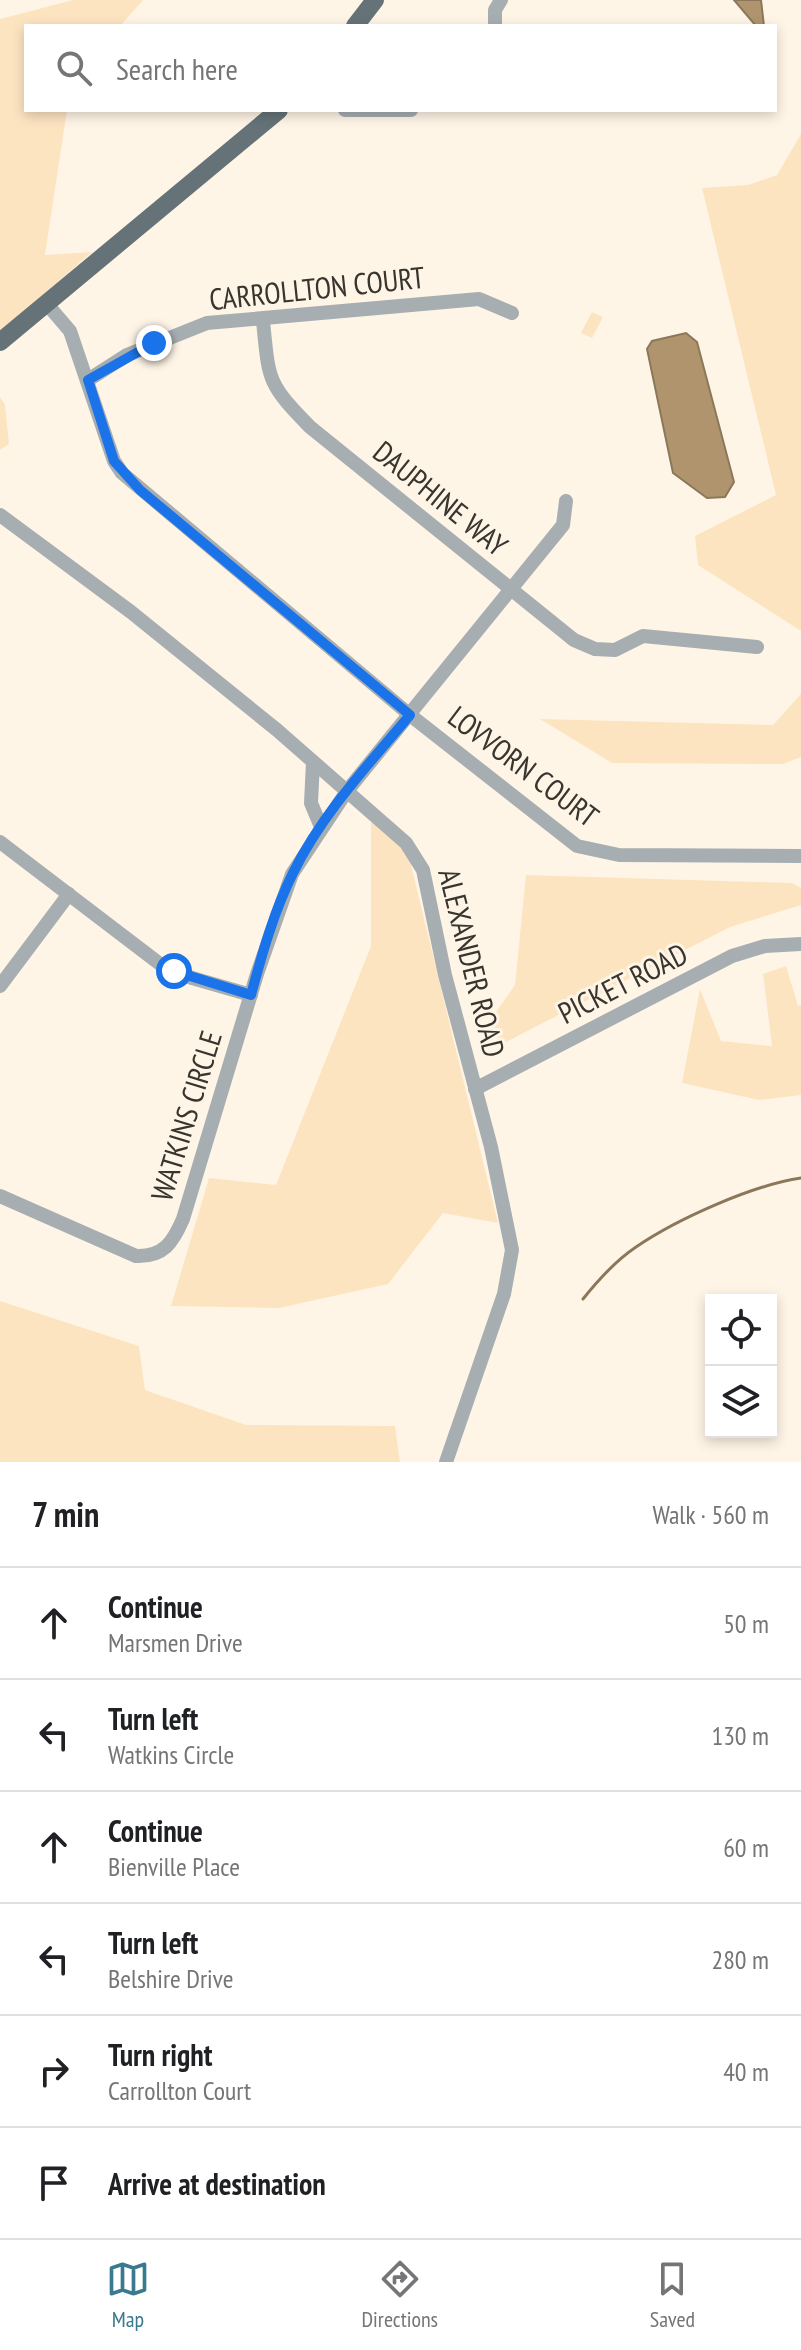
<!DOCTYPE html>
<meta charset="utf-8">
<style>
:root{--surface:#fff;--page:#f6f6f6;--text:#202124;--muted:#757577;--line:#e0e0e0;--accent:#3a7a8e}
body{margin:0;font-family:"PT Sans Narrow",sans-serif;background:var(--page);color:var(--text)}
.controls{position:absolute;right:24px;bottom:24px;display:grid;overflow:hidden;border-radius:0px;box-shadow:0 4px 12px #0003}
.controls button{width:72px;height:72px;display:grid;place-items:center;padding:0;border:0;border-bottom:2px solid var(--line);background:var(--surface);color:var(--text);font:40px sans-serif}
.stop{position:absolute;width:24px;height:24px;margin:-18px;border:6px solid #1a73e8;border-radius:50%;background:#fff}
.stop.end{background:#1a73e8;border-color:#fff;box-shadow:0 2px 8px #0008}
.list{margin:0;padding:0;list-style:none}
h2{display:flex;justify-content:space-between;align-items:center;height:104px;margin:0;padding:0 32px;font-size:34px}
h2 small{font-size:26px;font-weight:400;color:var(--muted)}
.list li{display:grid;grid-template-columns:52px 1fr auto;gap:24px;align-items:center;box-sizing:border-box;height:112px;padding:0 32px;border-top:2px solid var(--line)}
.list b{display:block;font-size:30px;white-space:nowrap}
.list p{margin:0;font-size:26px;white-space:nowrap;color:var(--muted)}
.list em{font-size:26px;font-style:normal;color:var(--muted)}
.icon{flex:none;width:44px;height:44px;fill:none;stroke:currentColor;stroke-width:2;stroke-linecap:round;stroke-linejoin:round}
.map{position:relative;flex:none;width:801px;height:1462px;overflow:hidden}
.search{position:absolute;background:var(--surface);box-shadow:0 4px 12px #0003;left:24px;right:24px;top:24px;height:88px;display:flex;align-items:center;gap:20px;box-sizing:border-box;padding:0 28px;border-radius:0px;color:var(--muted);font-size:30px}
.sheet{height:776px;background:var(--surface)}
nav{display:flex;justify-content:space-around;align-items:center;box-sizing:border-box;height:112px;border-top:2px solid var(--line);background:var(--surface);font-size:22px;color:var(--muted)}
nav a{display:grid;justify-items:center;gap:4px}
nav .on{color:var(--accent)}
.map>svg:first-child{display:block}
</style>
<div class="map">
<svg width="801" height="1462" viewBox="0 0 801 1462">
<rect width="100%" height="100%" fill="#fff5e7"/>
<g fill="#fde4c1">
<path d="M73,0H143L120,26H26V110H67L45,255L92,252L0,332V19Z"/>
<path d="M801,134V631L698,565L695,536L776,495L702,188L748,185L777,175Z"/>
<path d="M592,312L603,317L592,338L581,333Z"/>
<path d="M0,397L5,405L9,444L0,450Z"/>
<path d="M801,694V757L783,764L612,763L540,719L773,725Z"/>
<path d="M371,806L410,861L498,1223L443,1213L388,1284L279,1308L171,1306L209,1178L276,1185L371,946Z"/>
<path d="M526,875L792,883L801,888V905L730,927L500,1045L489,1022L515,985Z"/>
<path d="M786,966L798,1006L801,1005V1095L759,1100L682,1083L700,989L721,1041L772,1046L763,974Z"/>
<path d="M0,1301L139,1346L145,1390L246,1425L395,1426L400,1462H0Z"/>
</g>
<g fill="#af946e" stroke="#8b785b" stroke-width="2">
<path d="M734,0H761L764,26H756Z"/>
<path d="M686,333L697,342L734,482L725,497L707,498L673,473L647,349L652,341Z"/>
</g>
<g fill="none" stroke-linecap="round" stroke-linejoin="round">
<path stroke="#8b785b" stroke-width="3" d="M583,1299C599,1279 615,1261 636,1247C677,1219 753,1185 801,1178"/>
<g stroke="#a7aeb1" stroke-width="14">
<path d="M495,26V10L501,0"/>
<path d="M345,110H411"/>
<path d="M46,303L70,331L114,461L122,473L410,715L577,846L619,855L801,856"/>
<path d="M263,321C269,381 267,383 310,427L574,640L595,649L615,650L643,636L757,647"/>
<path d="M88,380L127,355L207,323L479,299L512,313"/>
<path d="M0,515L131,612L277,730L406,843L423,870L445,975L491,1147L512,1250L504,1294L446,1462"/>
<path d="M313,762L311,803L321,827"/>
<path d="M0,842L160,964L192,978L251,995"/>
<path d="M0,986L69,894"/>
<path d="M475,1089L732,956L765,946L801,944"/>
<path d="M0,1196L136,1256C164,1257 173,1242 183,1219L257,974L292,874L347,791L563,525L566,501"/>
</g>
<g stroke="#657378" stroke-width="18">
<path d="M355,26L375,0"/>
<path d="M0,342L279,110"/>
</g>
</g>
<g fill="none" stroke-linecap="round" stroke-linejoin="round">
<path stroke="#1a73e8" stroke-width="10" d="M154,343L88,380L114,461L140,490L410,715C368,765 322,814 293,873C274,911 262,954 251,995L174,971"/>
</g>
<g text-anchor="middle" stroke-width="6" stroke-linejoin="round" paint-order="stroke">
<g font-size="30" fill="#38352f" stroke="#fff5e7">
<text transform="translate(317 289) rotate(-6)" y="10">CARROLLTON COURT</text>
<text transform="translate(440 499) rotate(39)" y="10">DAUPHINE WAY</text>
<text transform="translate(523 767) rotate(37)" y="10">LOVVORN COURT</text>
<text transform="translate(471 963) rotate(76)" y="10">ALEXANDER ROAD</text>
<text transform="translate(623 984) rotate(-27)" y="10">PICKET ROAD</text>
<text transform="translate(187 1116) rotate(-73)" y="10">WATKINS CIRCLE</text>
</g>
</g>
</svg>
<div class="controls">
<button><svg class="icon" aria-label="locate" viewBox="0 0 24 24"><circle cx="12" cy="12" r="6"/><path d="M12 2v4M12 18v4M2 12h4M18 12h4"/></svg></button>
<button><svg class="icon" aria-label="layers" viewBox="0 0 24 24"><path d="M12 4l9 5-9 5-9-5zM3 14l9 5 9-5"/></svg></button>
</div>
<div class="stop" style="left:174px;top:971px"></div>
<div class="stop end" style="left:154px;top:343px"></div>
<div class="search"><svg class="icon" aria-label="search" viewBox="0 0 24 24"><circle cx="10" cy="10" r="6"/><path d="M15 15l6 6"/></svg>Search here</div>
</div>
<section class="sheet">
<h2>7 min<small>Walk · 560 m</small></h2>
<ul class="list">
<li><svg class="icon" aria-label="ahead" viewBox="0 0 24 24"><path d="M12 20V5M6 11l6-6 6 6"/></svg><div><b>Continue</b><p>Marsmen Drive</p></div><em>50 m</em></li>
<li><svg class="icon" aria-label="left" viewBox="0 0 24 24"><path d="M17 20v-9H6M10 6l-5 5 5 5"/></svg><div><b>Turn left</b><p>Watkins Circle</p></div><em>130 m</em></li>
<li><svg class="icon" aria-label="ahead" viewBox="0 0 24 24"><path d="M12 20V5M6 11l6-6 6 6"/></svg><div><b>Continue</b><p>Bienville Place</p></div><em>60 m</em></li>
<li><svg class="icon" aria-label="left" viewBox="0 0 24 24"><path d="M17 20v-9H6M10 6l-5 5 5 5"/></svg><div><b>Turn left</b><p>Belshire Drive</p></div><em>280 m</em></li>
<li><svg class="icon" aria-label="right" viewBox="0 0 24 24"><path d="M7 20v-9h11M14 6l5 5-5 5"/></svg><div><b>Turn right</b><p>Carrollton Court</p></div><em>40 m</em></li>
<li><svg class="icon" aria-label="arrive" viewBox="0 0 24 24"><path d="M6 21V4h12l-3 4 3 4H6"/></svg><div><b>Arrive at destination</b></div></li>
</ul>
</section>
<nav>
<a class="on"><svg class="icon" aria-label="map" viewBox="0 0 24 24"><path d="M3 6l6-2 6 2 6-2v14l-6 2-6-2-6 2zM9 4v14M15 6v14"/></svg>Map</a>
<a><svg class="icon" aria-label="directions" viewBox="0 0 24 24"><path d="M12 3l9 9-9 9-9-9zM9 14v-3h6M13 9l2 2-2 2"/></svg>Directions</a>
<a><svg class="icon" aria-label="saved" viewBox="0 0 24 24"><path d="M7 4h10v16l-5-4-5 4z"/></svg>Saved</a>
</nav>
